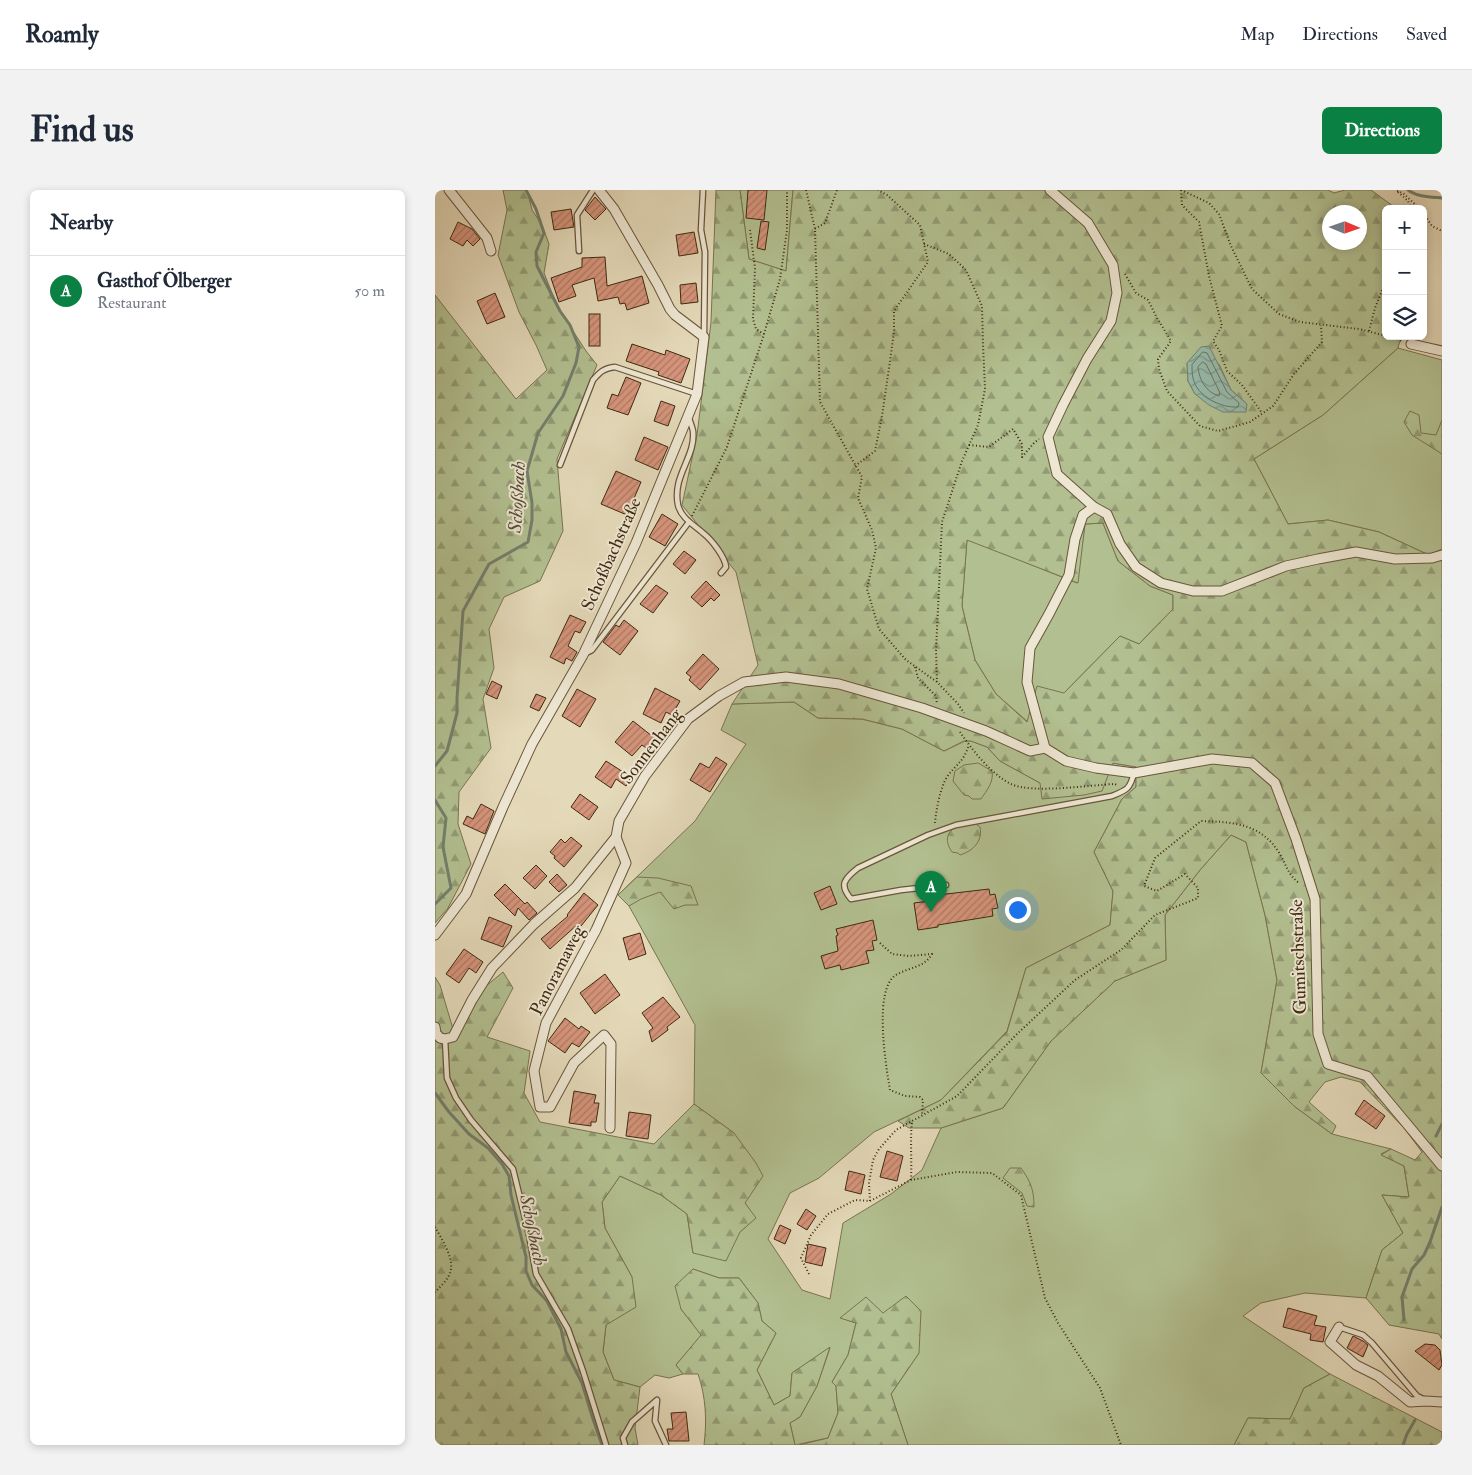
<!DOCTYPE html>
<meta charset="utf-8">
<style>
:root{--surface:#fff;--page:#f2f2f3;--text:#1f2937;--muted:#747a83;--line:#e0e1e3;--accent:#0b8043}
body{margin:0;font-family:"IM FELL Double Pica",serif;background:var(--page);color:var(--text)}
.controls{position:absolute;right:15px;top:15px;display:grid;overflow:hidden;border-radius:8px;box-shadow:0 2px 8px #0003}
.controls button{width:45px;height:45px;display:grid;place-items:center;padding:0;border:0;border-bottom:1px solid var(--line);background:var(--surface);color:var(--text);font:25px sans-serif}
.compass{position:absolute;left:887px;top:15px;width:45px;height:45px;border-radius:50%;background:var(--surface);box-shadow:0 2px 8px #0003;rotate:92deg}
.you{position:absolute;left:582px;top:719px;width:18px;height:18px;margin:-12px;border:4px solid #fff;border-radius:50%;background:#1a73e8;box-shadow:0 0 0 8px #1a73e833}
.badge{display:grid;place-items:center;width:32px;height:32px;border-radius:50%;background:var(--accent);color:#fff;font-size:16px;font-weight:700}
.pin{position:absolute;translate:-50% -41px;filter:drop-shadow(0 1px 2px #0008)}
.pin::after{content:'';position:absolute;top:26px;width:18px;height:15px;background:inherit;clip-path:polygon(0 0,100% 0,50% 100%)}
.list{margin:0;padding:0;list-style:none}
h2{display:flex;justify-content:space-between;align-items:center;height:65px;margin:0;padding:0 20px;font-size:21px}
h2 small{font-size:16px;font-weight:400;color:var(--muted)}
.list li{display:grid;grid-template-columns:32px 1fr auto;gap:15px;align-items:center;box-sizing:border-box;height:70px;padding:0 20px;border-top:1px solid var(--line)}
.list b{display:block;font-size:19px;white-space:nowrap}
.list p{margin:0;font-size:16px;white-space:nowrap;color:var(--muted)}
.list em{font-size:16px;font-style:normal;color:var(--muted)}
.icon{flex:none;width:28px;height:28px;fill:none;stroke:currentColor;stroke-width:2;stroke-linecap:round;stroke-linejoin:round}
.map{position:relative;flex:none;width:1007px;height:1255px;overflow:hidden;border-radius:8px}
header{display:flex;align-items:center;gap:30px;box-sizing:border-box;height:70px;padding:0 25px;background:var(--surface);border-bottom:1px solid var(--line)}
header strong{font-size:24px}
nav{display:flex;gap:28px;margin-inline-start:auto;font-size:18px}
.intro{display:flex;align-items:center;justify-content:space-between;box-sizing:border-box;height:120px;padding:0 30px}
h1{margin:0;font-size:35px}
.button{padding:12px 22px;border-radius:8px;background:var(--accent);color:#fff;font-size:18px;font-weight:700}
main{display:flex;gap:30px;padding:0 30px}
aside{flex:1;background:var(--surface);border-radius:8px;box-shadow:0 2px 8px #0003}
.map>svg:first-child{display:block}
</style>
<header>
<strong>Roamly</strong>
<nav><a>Map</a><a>Directions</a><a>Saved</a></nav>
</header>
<div class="intro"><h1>Find us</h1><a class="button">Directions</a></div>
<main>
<aside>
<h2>Nearby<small></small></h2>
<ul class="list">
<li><span class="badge">A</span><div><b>Gasthof Ölberger</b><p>Restaurant</p></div><em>50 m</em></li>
</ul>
</aside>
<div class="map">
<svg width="1007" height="1255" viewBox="0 0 1007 1255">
<defs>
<pattern id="forest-firs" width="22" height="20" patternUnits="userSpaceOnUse" patternTransform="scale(1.25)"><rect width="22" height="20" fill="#b2bf90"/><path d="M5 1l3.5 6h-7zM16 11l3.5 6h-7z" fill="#929b74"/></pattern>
<pattern id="water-waves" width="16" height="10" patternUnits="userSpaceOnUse" patternTransform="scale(1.25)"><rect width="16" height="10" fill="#96baab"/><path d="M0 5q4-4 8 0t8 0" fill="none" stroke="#7c978a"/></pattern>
<pattern id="building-hatch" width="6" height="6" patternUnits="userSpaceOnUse" patternTransform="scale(1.25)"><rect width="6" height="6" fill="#d5947b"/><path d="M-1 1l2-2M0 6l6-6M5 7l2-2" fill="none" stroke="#ae7963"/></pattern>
</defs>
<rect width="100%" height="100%" fill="#e4d9b9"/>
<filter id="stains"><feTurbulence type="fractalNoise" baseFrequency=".004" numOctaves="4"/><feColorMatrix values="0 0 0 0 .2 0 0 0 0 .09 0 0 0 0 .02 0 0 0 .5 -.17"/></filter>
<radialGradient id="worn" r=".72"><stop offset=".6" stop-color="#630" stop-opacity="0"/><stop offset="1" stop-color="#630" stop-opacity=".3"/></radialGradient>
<g fill="#b2bf90" stroke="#797450">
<path d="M305,0H358L351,81L314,69Z"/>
<path d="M963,158L1007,170V359L994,365L944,342L893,330L853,334L819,269L888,225Z"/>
<path d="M668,333L683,371L715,396L738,405V419L704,454L685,446L629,503L593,532L561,504L540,470L527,416L532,349L642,393L650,334Z"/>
<path d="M359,512L383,528L427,529L467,539L509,561L530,551H536L552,557L565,571L605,593L678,573L701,577V597L687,609L659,662L678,701L675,735L591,778L572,841L506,910L439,942L384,988L355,1003L333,1049L367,1100L395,1109L408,1033L456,1004L487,980L506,938L568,918L616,851L680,791L731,770L730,725L765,680L796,645L811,652L830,725L842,790L826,883L859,916L897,944L956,959L946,964L969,976L974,1007L947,1005L968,1043L947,1060L931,1108L870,1103L826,1113L808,1126L895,1184L869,1198L855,1229L813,1228L799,1255H473L456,1204L484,1163L448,1123L406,1128L421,1133L413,1165L397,1192L401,1196L403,1223L393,1248L360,1255L355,1233L365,1227L382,1196L395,1158L357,1183L355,1206L339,1215L322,1180L341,1143L327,1131L323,1113L304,1088H284L258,1079L246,1119L267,1145L241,1175L248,1184L234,1188L220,1185L205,1197L179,1190L168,1162L171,1135L197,1087L170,1038L167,1012L185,986L226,1005L252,1024L258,1063L305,1042L320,1028L310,1013L299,943L259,914L260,835L194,716L183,705L260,631L311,554L286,540L297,514Z"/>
</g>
<g fill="url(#forest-firs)" stroke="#797450" fill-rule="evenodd">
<path d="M68,0H92L97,20L107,35L114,54L109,83L123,118L151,161L162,175L122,269L128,341L105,391L69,407L54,439L59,478L48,509L56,558L24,602L23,634L36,674L13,718L0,733V105L81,209L112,180L101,155L84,122L63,65L72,20Z"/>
<path d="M281,0H305L314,69L351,81L358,0H893L899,3L910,0H936L962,19H951V146H966L963,158L888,225L819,269L853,334L893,330L944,342L1007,371V1149L1004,1144L954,1135L931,1108L947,1060L968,1043L947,1005L974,1007L969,976L946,965L956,959L980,970L987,962L969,938L925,892L906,887L890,892L874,912L901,936L897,944L859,916L826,883L842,790L830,725L811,652L796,645L765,680L730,725L731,770L680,791L616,851L568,918L506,938H474L463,931L506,910L572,842L591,778L675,735L678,701L659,662L687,609L701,597V577L678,573L667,601L649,605L607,609L605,593L565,571L552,557L536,551H529L509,561L467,539L427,529L383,528L359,512L297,514L323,475L301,382L247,315L262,245L276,132ZM894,22H924V52H894ZM752,173L784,174L796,200L812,214L760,204L753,191ZM668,333L683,371L715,396L738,405V419L704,454L685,446L629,503L602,496L592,532L561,504L540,470L527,416L532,350L643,393L650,334Z"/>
<path d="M975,221L984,225L986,243L1001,245L1007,230V264L977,245L969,232Z"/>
<path d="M543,573L557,581C559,592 552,600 546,609H537L534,606L529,605L518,591L520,581L529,575Z"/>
<path d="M540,633L545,637C548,651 538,661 525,665L523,663L517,662C510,652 510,641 524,636C529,635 535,635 540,633Z"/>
<path d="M202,687L223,688L256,696L263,715H250L239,719L225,702L206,709L194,716L183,705Z"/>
<path d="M68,782L78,798L52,847L95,861L89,903L105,932L219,954L259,914L299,943L321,973L328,986L310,1013L321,1028L305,1042L291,1071L258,1063L252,1024L226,1005L185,986L167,1012L170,1038L197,1087L201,1117L171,1135L168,1162L179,1190L205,1197L200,1238L203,1255H0V787L5,795L21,849L45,801Z"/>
<path d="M575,978H586C596,992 599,1000 599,1017L592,1016L587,1003L568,988Z"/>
<path d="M258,1079L284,1088H304L323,1113L327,1131L341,1143L322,1180L339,1215L355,1206L357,1183L395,1157L382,1196L365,1227L355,1233L360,1255H269C272,1231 271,1207 263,1184H248L241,1175L266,1145L246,1119L240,1096Z"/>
<path d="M471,1106L486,1121L484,1163L456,1204L473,1255H364L393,1248L403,1223L401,1196L397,1192L413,1165L421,1133L405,1128L431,1107L448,1123Z"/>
<path d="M895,1184L1007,1242V1255H799L813,1228L855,1229L869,1198Z"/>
</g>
<path fill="url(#water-waves)" stroke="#74806d" d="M774,156L796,200L812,214L811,222H788L774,215L760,204L753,191L752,173L766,157Z"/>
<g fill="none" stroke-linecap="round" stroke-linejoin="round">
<g stroke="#6b725e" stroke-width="1">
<path d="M768,162L772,163L792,202L804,213L803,217C786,218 762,207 758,188C757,184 757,179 757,175Z"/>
<path d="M768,172L771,174L785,203L784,206C771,202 764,190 763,177Z"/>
</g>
<g stroke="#74806d" stroke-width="3">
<path d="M973,0C982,7 996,7 1007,8"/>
<path d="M0,576L12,561L22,523V508L28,421L54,374L93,352L97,330V313L92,281L103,243L128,206L141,173L144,157L135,135L125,121L102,76L101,62L109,43L101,19L91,0"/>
<path d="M0,610L11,628L8,657L16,698L0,714"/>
<path d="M0,903L14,922L34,944L53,958L67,974L74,986L76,1005L91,1067V1081L97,1095L112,1111L126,1139L131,1162L147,1193L158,1229L167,1255"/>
<path d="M1001,946L1007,934"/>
<path d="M969,1130L967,1107L977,1079L989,1065L995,1052L1007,1017"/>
<path d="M968,1255L972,1244L980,1230"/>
</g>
</g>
<g fill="url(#building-hatch)" stroke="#402a10">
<path d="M313,0H332L329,30L311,28Z"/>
<path d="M160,7L171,19L160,30L150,20Z"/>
<path d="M136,19L139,37L119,40L116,22Z"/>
<path d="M326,31L334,32L330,60L322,58Z"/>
<path d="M23,32L37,39L45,49L38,56L32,50L28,56L15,49Z"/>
<path d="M259,42L263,63L244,66L241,45Z"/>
<path d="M170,67L172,96L207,86L214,113L192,120L190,113L185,114L183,107L163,111L159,88L137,95L141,106L124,112L116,88L147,77V68Z"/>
<path d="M261,93L263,112L246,114L245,95Z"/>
<path d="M60,103L70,127L52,134L42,111Z"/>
<rect x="154" y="124" width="11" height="32"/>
<path d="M197,154L230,165L231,160L255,169L246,193L223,185L224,182L191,171Z"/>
<path d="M191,187L206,193L193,225L172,218L177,204L183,206Z"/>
<path d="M226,211L240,216L233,236L219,231Z"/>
<path d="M209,247L233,257L223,280L200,270Z"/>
<path d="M181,281L206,292L192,325L166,314Z"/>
<path d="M227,324L243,334L230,356L214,347Z"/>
<path d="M249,361L261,370L250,384L238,374Z"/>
<path d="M271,391L285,405L279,411L276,408L267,417L256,407Z"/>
<path d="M221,395L233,403L218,423L205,414Z"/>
<path d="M135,425L151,432L145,443L140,441L133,456L142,462L137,471L131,468L129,474L115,467Z"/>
<path d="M189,430L203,441L185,465L168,452L181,435L184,437Z"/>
<path d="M268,464L284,479L265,500L254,490L256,487L251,483Z"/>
<path d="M57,491L67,496L62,509L51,504Z"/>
<path d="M220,498L245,511L237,525L231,522L226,533L208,524Z"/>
<path d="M142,499L161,509L145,537L127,526Z"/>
<path d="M101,504L111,508L104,521L95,517Z"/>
<path d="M198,531L222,550L214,560L207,555L197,566L180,552Z"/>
<path d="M281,567L292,574L275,602L255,590L265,573L274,578Z"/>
<path d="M171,571L196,587L191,596L181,589L176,598L160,587Z"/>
<path d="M145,604L163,617L154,630L136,617Z"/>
<path d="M46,614L59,621L50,644L28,634L32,626L38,629Z"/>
<path d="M136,647L147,656L129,677L119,668L120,666L115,662L126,649L130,653Z"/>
<path d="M101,675L112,686L100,699L88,688Z"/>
<path d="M122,684L132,695L124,702L114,692Z"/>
<path d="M70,694L90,714L92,712L102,723L94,730L83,718L80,726L59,705Z"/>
<path d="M395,696L402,714L386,720L379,703Z"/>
<path d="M554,699L555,705L560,704L563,718L557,719L558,726L503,735V737L483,740L479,713L503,710V705Z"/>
<path d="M149,703L163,715L146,736L143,734L115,759L106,749L133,726L132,725Z"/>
<path d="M54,727L77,736L68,757L46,749Z"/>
<path d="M438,730L442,750L437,751L439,760L431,761L434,773L406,780L405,775L390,779L386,766L403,761L401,746L403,745L401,739Z"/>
<path d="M205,743L211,764L194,770L188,748Z"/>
<path d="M29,759L48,772L41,783L34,778L24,793L11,784Z"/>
<path d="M170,784L185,805L160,824L145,803Z"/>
<path d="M228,807L245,827L232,837L233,840L217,852L214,841L218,838L207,823Z"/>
<path d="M130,828L144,839L146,836L155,842L144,857L137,853L130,863L113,851Z"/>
<path d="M139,901L161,905L159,913H164L161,932H156V936L134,933Z"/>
<path d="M929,910L950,926L941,939L920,924Z"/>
<path d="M194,922L216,925L213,949L191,946Z"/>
<path d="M452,961L468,966L462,991L445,987Z"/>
<path d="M414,981L430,985L426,1004L410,1000Z"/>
<path d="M371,1019L381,1026L372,1040L362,1034Z"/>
<path d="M345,1035L356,1040L350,1054L339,1049Z"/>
<path d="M373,1054L391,1058L387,1076L370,1072Z"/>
<path d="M853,1118L882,1126L879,1135L891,1137L888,1152L875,1150L876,1144L848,1137Z"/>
<path d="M918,1146L928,1151L933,1155L928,1167L912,1158Z"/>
<path d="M990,1154L1000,1155L1005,1160L1007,1175L1004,1180L980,1161Z"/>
<path d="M251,1222L254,1251H234L232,1239H238L236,1223Z"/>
</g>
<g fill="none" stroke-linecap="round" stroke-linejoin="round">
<g stroke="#69563a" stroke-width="7">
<g id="service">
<path d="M268,0L266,40L270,62L269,146"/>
<path d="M144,61L142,25L158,0"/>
<path d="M253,226C255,231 257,236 258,241C261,267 237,285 243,315C246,328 259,335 268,343C277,350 290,367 291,377L286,383"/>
<path d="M125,275L158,190C165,182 169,178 180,177L262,204"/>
<path d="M151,463L157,460L254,332"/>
<path d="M511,695L466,700L416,709C404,695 409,689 423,678L493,645L521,635L677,606C692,600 695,599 699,583"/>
<path d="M10,849L12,888L21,908L36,930L78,979L94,1045L101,1084L133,1139L148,1181L171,1255"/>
<path d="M904,1137L928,1145L937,1153L982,1206L988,1209"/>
<path d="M190,1255L188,1248L197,1232L222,1210L220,1231L231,1255"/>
</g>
</g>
<g stroke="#69563a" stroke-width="11">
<g id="minor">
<path d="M14,0L52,48L56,61"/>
<path d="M615,0L653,33L678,75L682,103L676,131L652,169L628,215L613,247L622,284L659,317"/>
<path d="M976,154L1007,161"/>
<path d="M1007,365L997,368L960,369L921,362L883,369L851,376L787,401H758L726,393L701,377L685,354L672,324L659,317L648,325L640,349L634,385L614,424L595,458L592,492L610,558L631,571L661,578L699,583L777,569L817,573L840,593L861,649L880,709L883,844L893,874L932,886L1007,976"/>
<path d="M0,745L31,704L68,617L97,554L148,465L201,353L262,204L269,147L240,125L235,119L223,95L179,19L164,0"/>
<path d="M0,837L1,843L5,848L10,849L18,847L37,810L57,778L99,734L140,698L181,647L184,631L210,586L253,529L284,506L309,492L351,487L404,494L487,518L551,541L595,561L610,558"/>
<path d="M175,938L176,854L169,845L139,873L115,917H105L99,881L111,833L161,740L191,673L181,647"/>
<path d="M904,1137L895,1152L921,1175L943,1186L975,1212L991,1211L1007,1212"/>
</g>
</g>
<g stroke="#402a10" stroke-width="2" stroke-dasharray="1 2.5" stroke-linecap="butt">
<path d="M371,0L380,39L385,212L427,287L423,308L437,340L441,358L432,399L444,439L471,470L502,492L523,514L529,523"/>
<path d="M746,0L774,13L784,24L796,56L817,99L844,124L865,132L924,139L951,146"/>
<path d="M746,0L747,15L764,32L774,86L787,136L778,151L784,160L792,181L807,195L827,223"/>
<path d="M962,1L968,3L985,19"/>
<path d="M963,2L973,11L976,19"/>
<path d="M988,23L997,36L1007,41"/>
<path d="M380,39L390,33L402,0"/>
<path d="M315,40L320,78L318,129L321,139L329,144"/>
<path d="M489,54L514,64L531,80L547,116L548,155L550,199L543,235L527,271L507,332L501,461L502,492"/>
<path d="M690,84L701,103L713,110L721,126L736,151L723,169L724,179L732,201L765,236L783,241L815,232L838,216L859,184L887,152L886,135"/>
<path d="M934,141L940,118L951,91"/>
<path d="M952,146L967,151"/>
<path d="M534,255L554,257L578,239L587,254V267L599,253L604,249"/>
<path d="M420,276L440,261L447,226L454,178L459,142V121L493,72L485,35L452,5L443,0"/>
<path d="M257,326L292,257L329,144L345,89L352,40V0"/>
<path d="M480,477L483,488L501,506L502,514"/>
<path d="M525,542C538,561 556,584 576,594C597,604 655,595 680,594L682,595"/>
<path d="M500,633C501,621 505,598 512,587C521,574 528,573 534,555"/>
<path d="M445,753L457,764L474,766L497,764C489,778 474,777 461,785C438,799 451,876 455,900L470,906L485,907L488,910L487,925"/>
<path d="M476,990C477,970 475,951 477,931"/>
<path d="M435,1011L434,993L438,970L444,959L461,940L522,906L582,844L640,790L686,760L720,725L763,708V698L750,684L722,701L709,696L720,668L766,631C798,632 826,633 845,664C851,675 854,686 864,693"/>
<path d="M0,1037C6,1048 18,1066 16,1079C15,1088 6,1096 0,1102"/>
<path d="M374,1084L366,1068L376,1045L393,1024L420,1010L435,1011L476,990L522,982L557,983L586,1005L610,1108L623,1133L665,1198L686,1255"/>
</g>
<use href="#service" stroke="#ede6d2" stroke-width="4.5"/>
<use href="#minor" stroke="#ede6d2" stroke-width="9"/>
</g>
<g text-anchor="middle" stroke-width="4" stroke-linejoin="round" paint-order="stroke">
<g font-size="18" fill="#402a10" stroke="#ede6d2">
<text transform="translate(176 364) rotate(-66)" y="6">Schoßbachstraße</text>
<text transform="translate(216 556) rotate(-53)" y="6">Sonnenhang</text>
<text transform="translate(863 767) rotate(-92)" y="6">Gumitschstraße</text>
<text transform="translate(122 780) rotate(-63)" y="6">Panoramaweg</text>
</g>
<g font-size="19" font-style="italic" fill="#564e37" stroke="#ede6d2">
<text transform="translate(81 307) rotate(-87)" y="7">Schoßbach</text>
<text transform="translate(99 1040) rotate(78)" y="7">Schoßbach</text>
</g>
</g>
<rect width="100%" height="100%" filter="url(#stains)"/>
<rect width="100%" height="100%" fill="url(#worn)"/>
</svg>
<div class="controls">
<button>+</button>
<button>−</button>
<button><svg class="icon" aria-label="layers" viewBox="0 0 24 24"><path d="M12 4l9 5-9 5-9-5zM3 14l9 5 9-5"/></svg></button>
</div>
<svg class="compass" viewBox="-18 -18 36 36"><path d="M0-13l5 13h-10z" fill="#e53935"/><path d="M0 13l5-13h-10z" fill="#747a83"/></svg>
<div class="you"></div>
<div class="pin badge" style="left:496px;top:722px">A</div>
</div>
</main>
